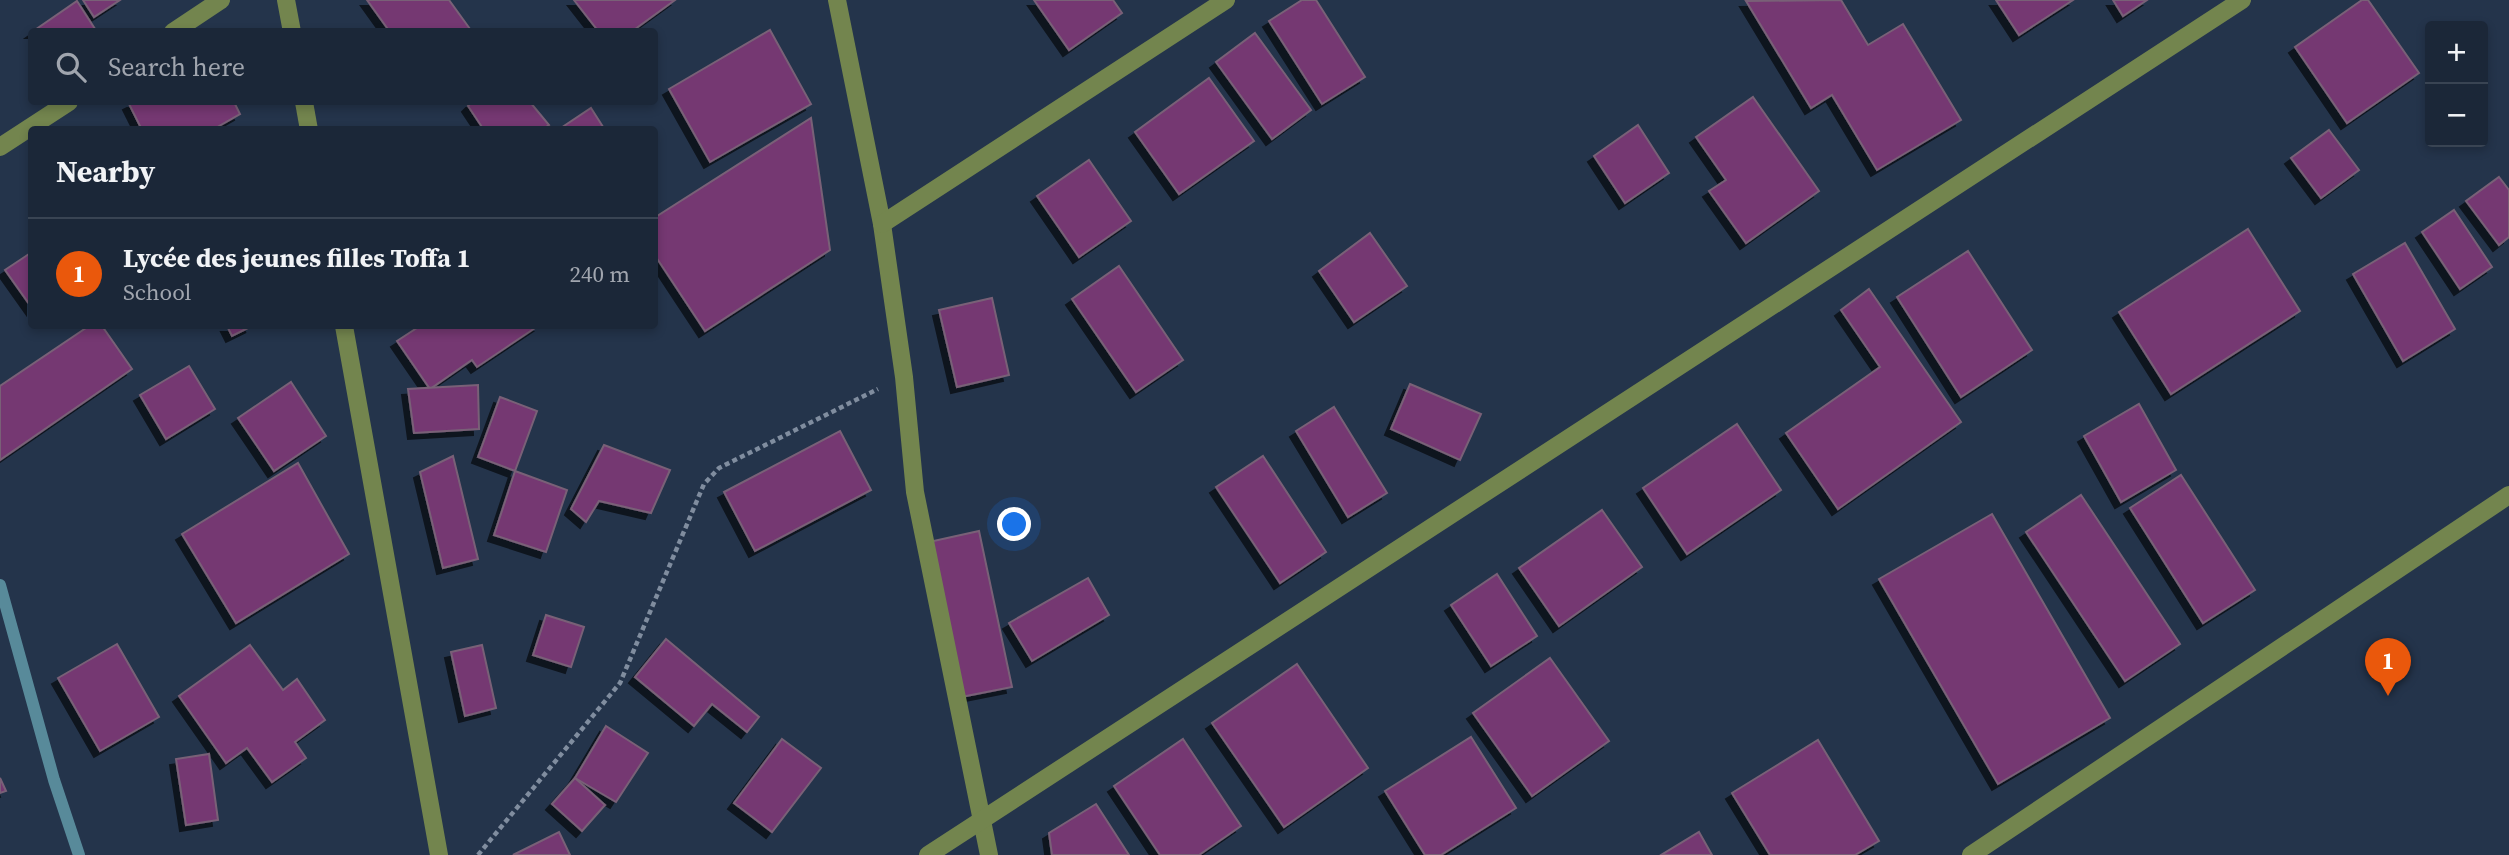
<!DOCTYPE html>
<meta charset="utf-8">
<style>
:root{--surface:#1b2738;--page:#283343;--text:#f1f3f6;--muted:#a0a5ae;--line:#394453;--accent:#ea580c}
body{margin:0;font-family:"Source Serif 4",serif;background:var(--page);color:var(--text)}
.controls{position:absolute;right:21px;top:21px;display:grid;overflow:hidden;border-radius:7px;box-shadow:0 4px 10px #0003}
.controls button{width:63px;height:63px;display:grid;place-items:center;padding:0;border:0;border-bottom:2px solid var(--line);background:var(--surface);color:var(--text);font:35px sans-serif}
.you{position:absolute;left:1015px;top:525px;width:24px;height:24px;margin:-18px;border:5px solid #fff;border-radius:50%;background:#1a73e8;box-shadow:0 0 0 10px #1a73e833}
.badge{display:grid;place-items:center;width:46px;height:46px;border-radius:50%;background:var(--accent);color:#fff;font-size:23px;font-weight:700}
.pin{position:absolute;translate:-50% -58px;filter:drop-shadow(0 2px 4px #0008)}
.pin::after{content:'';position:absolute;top:37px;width:24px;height:21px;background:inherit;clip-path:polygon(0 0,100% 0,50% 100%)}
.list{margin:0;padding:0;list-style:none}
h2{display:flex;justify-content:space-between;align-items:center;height:91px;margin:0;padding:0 28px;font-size:30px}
h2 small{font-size:23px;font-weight:400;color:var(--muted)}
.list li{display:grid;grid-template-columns:46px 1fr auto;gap:21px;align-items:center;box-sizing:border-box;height:112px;padding:0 28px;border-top:2px solid var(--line)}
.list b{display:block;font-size:26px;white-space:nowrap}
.list p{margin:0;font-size:23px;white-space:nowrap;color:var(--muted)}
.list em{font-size:23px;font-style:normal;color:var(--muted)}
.icon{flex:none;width:38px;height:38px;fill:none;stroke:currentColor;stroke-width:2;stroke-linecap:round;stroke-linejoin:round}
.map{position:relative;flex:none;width:2509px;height:855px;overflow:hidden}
.search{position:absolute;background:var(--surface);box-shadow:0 4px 10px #0003;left:28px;top:28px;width:630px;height:77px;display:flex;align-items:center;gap:18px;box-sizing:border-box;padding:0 24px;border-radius:7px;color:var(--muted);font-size:26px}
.panel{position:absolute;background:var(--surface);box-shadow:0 4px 10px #0003;left:28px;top:126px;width:630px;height:203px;border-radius:7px}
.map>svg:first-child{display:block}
</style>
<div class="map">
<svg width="2509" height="855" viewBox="0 0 2509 855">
<defs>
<filter id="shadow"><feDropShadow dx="-6" dy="6" stdDeviation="0" flood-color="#0009"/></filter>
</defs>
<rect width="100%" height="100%" fill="#24344b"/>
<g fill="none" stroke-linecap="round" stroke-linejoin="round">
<path stroke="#588a9a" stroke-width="12" d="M0,585L54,780L79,855"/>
</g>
<g fill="#743772" stroke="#796177" stroke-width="2" filter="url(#shadow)">
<path d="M83,0H120L94,17Z"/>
<path d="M367,0H449L470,29L466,32H390Z"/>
<path d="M574,0H675L631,32H599Z"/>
<path d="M1034,0H1113L1122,13L1069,50Z"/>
<path d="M1302,0H1316L1365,77L1322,104L1269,21Z"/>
<path d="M1841,0L1868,45L1903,24L1961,120L1877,170L1832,95L1811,108L1746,1Z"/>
<path d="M1996,0H2073L2019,35Z"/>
<path d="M2113,0H2147L2123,16Z"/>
<path d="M2362,0H2368L2419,73L2347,123L2295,47Z"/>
<path d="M77,1L97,32H32Z"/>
<path d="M770,30L811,104L710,162L669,89Z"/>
<path d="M1255,33L1311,110L1272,139L1216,62Z"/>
<path d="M1209,78L1254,141L1179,194L1135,132Z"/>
<path d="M1753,97L1819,191L1746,243L1709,191L1726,180L1696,137Z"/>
<path d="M133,102H234L240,114L212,130H142L129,104Z"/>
<path d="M472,102H530L549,125L541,130H484L468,106Z"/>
<path d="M591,108L605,130H558Z"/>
<path d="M811,118L830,250L705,331L654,254V218Z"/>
<path d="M1638,125L1669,173L1625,203L1594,156Z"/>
<path d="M2329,130L2359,170L2321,198L2291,158Z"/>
<path d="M1089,160L1131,221L1079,257L1037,196Z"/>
<path d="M2499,177L2509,190V237L2499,245L2466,201Z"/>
<path d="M2454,210L2492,267L2460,289L2422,232Z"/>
<path d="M2248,229L2300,311L2171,394L2119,312Z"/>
<path d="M1370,233L1407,286L1354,322L1319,271Z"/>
<path d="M2405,243L2455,329L2403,361L2353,274Z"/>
<path d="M1968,251L2032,350L1961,397L1897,297Z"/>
<path d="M32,252V308L5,270Z"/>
<path d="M1119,266L1183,360L1136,392L1072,299Z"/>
<path d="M1869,289L1961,422L1838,509L1786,433L1880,367L1841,310Z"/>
<path d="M992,298L1009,375L957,387L939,310Z"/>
<path d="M89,326H102L132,369L0,460V386Z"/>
<path d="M227,326H252L232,336Z"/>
<path d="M420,326H538L477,367L472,360L430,389L397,341Z"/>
<path d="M189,366L215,409L166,439L140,395Z"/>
<path d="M291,382L326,436L274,471L238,418Z"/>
<path d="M1410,384L1481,414L1460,460L1391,429Z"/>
<path d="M478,385L479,429L414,433L408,389Z"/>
<path d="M500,397L537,411L515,471L478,457Z"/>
<path d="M2139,404L2176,470L2121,502L2084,436Z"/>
<path d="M1334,407L1387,493L1348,517L1296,431Z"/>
<path d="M1737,424L1781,490L1687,554L1643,488Z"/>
<path d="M840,431L871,490L755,551L724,492Z"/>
<path d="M604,445L670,470L651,513L599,501L586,522L571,509Z"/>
<path d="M453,456L478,559L443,568L420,472Z"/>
<path d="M1263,456L1326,552L1280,583L1216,487Z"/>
<path d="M298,463L349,554L236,623L182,534Z"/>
<path d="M515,471L567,490L546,552L494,535Z"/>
<path d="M2181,475L2255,590L2203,623L2130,508Z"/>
<path d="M2081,495L2180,644L2125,681L2026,532Z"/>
<path d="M1602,510L1642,567L1559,626L1519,568Z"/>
<path d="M1992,514L2110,718L1998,784L1879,579Z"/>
<path d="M979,531L1012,687L961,697L929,542Z"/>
<path d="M1497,574L1537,636L1491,666L1451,605Z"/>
<path d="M1088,578L1109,615L1032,661L1009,623Z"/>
<path d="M546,615L584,627L571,667L533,655Z"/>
<path d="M666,639L759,717L747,732L712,704L694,726L635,677Z"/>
<path d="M117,644L159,717L100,751L58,678Z"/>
<path d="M250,645L283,690L297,679L325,720L295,742L306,758L272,782L247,748L226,763L179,696Z"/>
<path d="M482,645L496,708L465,716L451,652Z"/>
<path d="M1550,658L1609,741L1532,796L1473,713Z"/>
<path d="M1297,664L1368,768L1284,827L1212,723Z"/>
<path d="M606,726L648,753L616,802L575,778Z"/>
<path d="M1471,737L1516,808L1441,855H1425L1385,791Z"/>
<path d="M782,739L821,768L772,832L734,803Z"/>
<path d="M1183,739L1241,826L1199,855H1160L1114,786Z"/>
<path d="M1818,740L1879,841L1855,855H1770L1732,793Z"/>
<path d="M209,754L218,820L186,825L176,759Z"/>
<path d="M0,778L6,791L0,793Z"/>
<path d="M575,778L605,805L582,831L552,804Z"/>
<path d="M1096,804L1129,855H1052L1049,833Z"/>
<path d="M559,832L570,855H513Z"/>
<path d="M1699,832L1712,855H1661Z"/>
</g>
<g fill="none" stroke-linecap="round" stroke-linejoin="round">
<path stroke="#808d9f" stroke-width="4.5" stroke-dasharray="5 3.5" stroke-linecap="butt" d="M478,855L620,683L704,484L719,468L878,389"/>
<g stroke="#73854e" stroke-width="18">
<path d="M286,0L292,32"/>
<path d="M837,0L882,224L904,377L915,492L989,855"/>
<path d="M173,32L221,0"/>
<path d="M304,102L309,130"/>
<path d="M0,147L69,102"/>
<path d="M882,224L1226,0"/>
<path d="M344,326L439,855"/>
<path d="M928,855L2242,0"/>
<path d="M1971,855L2509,495"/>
</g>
</g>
</svg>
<div class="controls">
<button>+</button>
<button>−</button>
</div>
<div class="you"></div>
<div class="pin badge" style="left:2388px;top:696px">1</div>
<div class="search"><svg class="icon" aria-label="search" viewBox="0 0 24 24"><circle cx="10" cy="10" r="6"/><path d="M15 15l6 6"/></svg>Search here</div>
<section class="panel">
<h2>Nearby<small></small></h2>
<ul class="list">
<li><span class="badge">1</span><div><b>Lycée des jeunes filles Toffa 1</b><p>School</p></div><em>240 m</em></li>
</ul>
</section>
</div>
